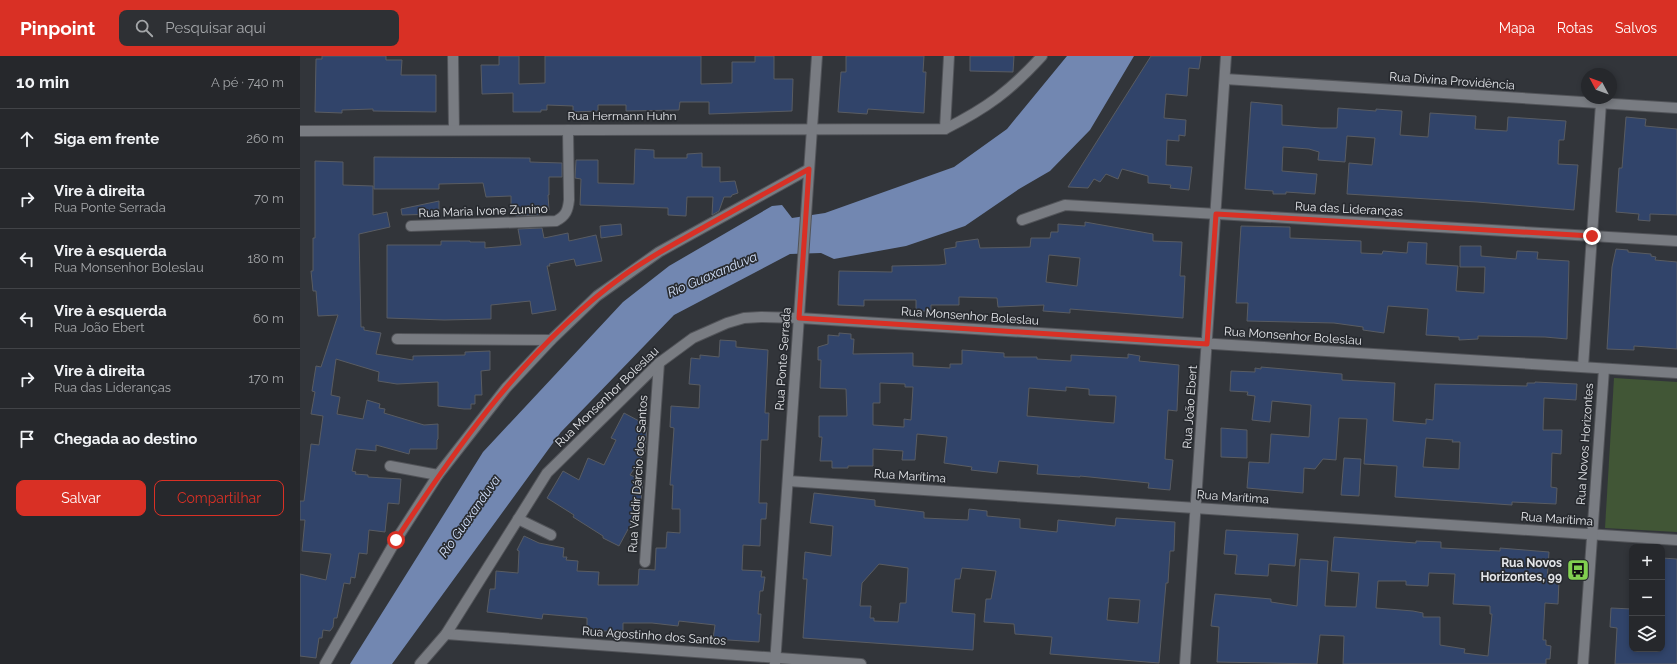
<!DOCTYPE html>
<html lang="pt">
<meta charset="utf-8">
<style>
:root{--surface:#26282c;--page:#2e3034;--text:#f1f3f6;--muted:#a4a6a9;--line:#424448;--accent:#d93025}
body{margin:0;font-family:Raleway,sans-serif;background:var(--page);color:var(--text)}
.controls{position:absolute;right:12px;bottom:12px;display:grid;overflow:hidden;border-radius:8px;box-shadow:0 2px 6px #0003}
.controls button{width:36px;height:36px;display:grid;place-items:center;padding:0;border:0;border-bottom:1px solid var(--line);background:var(--surface);color:var(--text);font:20px sans-serif}
.compass{position:absolute;left:1281px;top:12px;width:36px;height:36px;border-radius:50%;background:var(--surface);box-shadow:0 2px 6px #0003;rotate:311deg}
.stop{position:absolute;width:12px;height:12px;margin:-9px;border:3px solid #d93025;border-radius:50%;background:#fff}
.stop.end{background:#d93025;border-color:#fff;box-shadow:0 1px 4px #0008}
.list{margin:0;padding:0;list-style:none}
h2{display:flex;justify-content:space-between;align-items:center;height:52px;margin:0;padding:0 16px;font-size:17px}
h2 small{font-size:13px;font-weight:400;color:var(--muted)}
.list li{display:grid;grid-template-columns:26px 1fr auto;gap:12px;align-items:center;box-sizing:border-box;height:60px;padding:0 16px;border-top:1px solid var(--line)}
.list b{display:block;font-size:15px;white-space:nowrap}
.list p{margin:0;font-size:13px;white-space:nowrap;color:var(--muted)}
.list em{font-size:13px;font-style:normal;color:var(--muted)}
.actions{display:flex;gap:8px;padding:12px 16px}
.actions a{flex:1;padding:9px 0;border:1px solid var(--accent);border-radius:8px;text-align:center;font-size:14px;color:var(--accent)}
.actions .main{background:var(--accent);color:#fff}
.icon{flex:none;width:22px;height:22px;fill:none;stroke:currentColor;stroke-width:2;stroke-linecap:round;stroke-linejoin:round}
.map{position:relative;flex:none;width:1377px;height:608px;overflow:hidden}
header{display:flex;align-items:center;gap:24px;box-sizing:border-box;height:56px;padding:0 20px;background:var(--accent);color:#fff}
header strong{font-size:19px}
nav{display:flex;gap:22px;margin-inline-start:auto;font-size:14px}
.search{width:280px;height:36px;background:var(--page);display:flex;align-items:center;gap:10px;box-sizing:border-box;padding:0 14px;border-radius:8px;color:var(--muted);font-size:15px}
main{display:flex}
aside{flex:1;background:var(--surface)}
.map>svg:first-child{display:block}
</style>
<header>
<strong>Pinpoint</strong>
<div class="search"><svg class="icon" aria-label="search" viewBox="0 0 24 24"><circle cx="10" cy="10" r="6"/><path d="M15 15l6 6"/></svg>Pesquisar aqui</div>
<nav><a>Mapa</a><a>Rotas</a><a>Salvos</a></nav>
</header>
<main>
<aside>
<h2>10 min<small>A pé · 740 m</small></h2>
<ul class="list">
<li><svg class="icon" aria-label="ahead" viewBox="0 0 24 24"><path d="M12 20V5M6 11l6-6 6 6"/></svg><div><b>Siga em frente</b></div><em>260 m</em></li>
<li><svg class="icon" aria-label="right" viewBox="0 0 24 24"><path d="M7 20v-9h11M14 6l5 5-5 5"/></svg><div><b>Vire à direita</b><p>Rua Ponte Serrada</p></div><em>70 m</em></li>
<li><svg class="icon" aria-label="left" viewBox="0 0 24 24"><path d="M17 20v-9H6M10 6l-5 5 5 5"/></svg><div><b>Vire à esquerda</b><p>Rua Monsenhor Boleslau</p></div><em>180 m</em></li>
<li><svg class="icon" aria-label="left" viewBox="0 0 24 24"><path d="M17 20v-9H6M10 6l-5 5 5 5"/></svg><div><b>Vire à esquerda</b><p>Rua João Ebert</p></div><em>60 m</em></li>
<li><svg class="icon" aria-label="right" viewBox="0 0 24 24"><path d="M7 20v-9h11M14 6l5 5-5 5"/></svg><div><b>Vire à direita</b><p>Rua das Lideranças</p></div><em>170 m</em></li>
<li><svg class="icon" aria-label="arrive" viewBox="0 0 24 24"><path d="M6 21V4h12l-3 4 3 4H6"/></svg><div><b>Chegada ao destino</b></div></li>
</ul>
<div class="actions"><a class="main">Salvar</a><a>Compartilhar</a></div>
</aside>
<div class="map">
<svg width="1377" height="608" viewBox="0 0 1377 608">
<rect width="100%" height="100%" fill="#32353a"/>
<path fill="#415636" d="M1314,322L1377,326V476L1305,472Z"/>
<path fill="#7287b1" d="M767,0H834L790,74L750,115L719,133L665,170L606,190L534,203L521,197L490,198L374,259L261,376L92,608H50L183,396L323,246L369,210L472,150L482,149L492,162L525,157L654,111L707,73Z"/>
<g fill="#31446a" stroke="#595c62" fill-rule="evenodd">
<path d="M22,0H86V4H102L101,19H136V56L73,55V53L42,54V57L15,56L16,3H22Z"/>
<path d="M199,0H219V28L245,27V0H401V28L432,27V6H455V0H474V23H493L492,55L409,58V46H380L379,54L326,55V49H298V55L273,56V50L247,49V54H241V56H213V37L182,38L181,9H199Z"/>
<path d="M546,0H624L623,16H626L624,57L568,53L567,58L538,56L541,16H546Z"/>
<path d="M670,0H714L713,16L670,15Z"/>
<path d="M851,0H901L899,13L889,12L887,40L866,38L864,62L886,64L885,80L879,79V85L867,84L866,109L892,111L889,134L870,132L871,129L848,127V120L822,113L818,123L806,118L800,126L794,123L788,132L768,131Z"/>
<path d="M951,46L982,49V69L1021,72H1037L1038,52L1076,55V53L1102,55L1100,79L1128,81L1130,57L1176,60L1175,73L1207,75L1208,61L1266,65L1264,84H1259L1258,108L1278,109L1274,154L1177,146L1047,138L1049,107L1072,109L1075,82L1047,80L1045,106L1018,104L1019,96L1009,93L983,91L982,115L1017,118L1015,138L986,136V138H973V135L945,133Z"/>
<path d="M1326,61L1346,63L1345,70L1377,73V159L1350,158V165L1338,164L1339,158L1316,156L1319,112H1322Z"/>
<path d="M335,93L354,94V102H387V98L402,97V111H420V126L435,125L438,137L432,139L431,141H424L419,155L412,159L413,141H387L386,160L368,159V152L280,149L281,123L275,122L276,104H298V127L334,128Z"/>
<path d="M74,101L230,102V106L262,107V121H249V139H248L249,154L239,155L240,159L216,160V157L211,158V140L186,141L183,127L139,128V133H74Z"/>
<path d="M15,105L43,106V129L73,130V159L87,156L90,171L59,178L61,271H64V274L81,277L76,298L113,304V300L165,299V296L190,295V314L181,315L182,339H175V348H171V353H164L138,350V326L97,328L78,325L79,316L36,303L31,339L40,341L37,358L63,363L67,344L80,348L79,352L85,353L84,357L124,369L138,368V383L137,384V393H110L109,398L76,389V395L56,393L52,415L56,416L55,418L68,419V421L101,423L99,448L88,447L85,476L69,474L67,498L59,497L55,522L51,521L50,528L44,527L37,562H34L33,571L30,575L23,574L22,582H19L16,602L0,600V518L26,524L31,498L2,495L5,464H0V445H4L11,388L19,389L23,360L11,358L15,336L12,335L16,310L21,311L38,259L18,260L16,235H13L11,215H13V182H15Z"/>
<path d="M139,145V158L102,159L101,153Z"/>
<path d="M785,166L853,178V185L882,186L880,220H885L883,262L770,253V257L743,255L744,249L698,251L697,242L659,241V249H631V255H616V244H564V250L538,249L539,215L592,216V210L639,209L646,208L644,193L656,191V186L678,183L680,192L730,191L731,182H750L751,176H758V168L785,170ZM749,199L780,202L777,230L746,226Z"/>
<path d="M321,168L322,179L301,182L300,170Z"/>
<path d="M941,170L990,171V182L1061,185V197L1082,198L1083,195L1107,197L1108,186L1127,187L1126,208L1158,210L1156,235L1184,237L1185,211H1160V190H1181V200L1216,203L1217,195L1238,196L1237,203L1269,205L1267,283L1245,281L1178,280V283L1159,284V281L1126,279L1128,253L1088,250L1084,277L1063,274V271L1034,267L947,265L948,247H936Z"/>
<path d="M242,172L244,182L268,177L269,185L296,179L302,205L276,210L274,203L249,208L250,210H247L256,254L232,258L230,245L191,249V263L144,264L87,262V189H141V185H170V186H185V192L221,189L218,173Z"/>
<path d="M1316,193L1328,194V196L1351,198V200L1356,201L1355,204L1377,206V293L1334,290V294L1307,293L1312,211Z"/>
<path d="M539,277L551,278V283H554L553,298L613,297V310L650,312V308H662V294L704,297V301H737V303L771,305V299L828,302V298L840,300L839,305L879,309L877,355L868,354L865,403L873,404L870,434L848,432L849,427L780,420V421L737,418L738,409L699,405L697,417L671,414L672,411L644,407L647,381L617,378L615,404H602L603,395L573,393V410H548V412H532V405H520L522,381H519V360H547L546,333L520,332L521,304H518V291L528,288V279L539,280ZM580,327L605,328V331H613L611,364L604,363V371L573,369V347H580ZM766,331L789,333V339L816,340L814,367L727,360L729,332L766,335Z"/>
<path d="M420,284L436,285V291L468,294L465,357H469L468,384H461L459,447H467L466,463H461L460,490L443,489L442,514L462,515L461,521H465L463,535H460L458,558H461L459,586L413,583L415,569L379,565L378,570L352,567H323V575H287V562L243,558L242,563L187,556L190,533H195L196,515L218,517L219,495L217,494L224,480L239,487L264,492L263,501H267L266,504L278,505L277,515L299,516L298,529H338L339,513L355,514L356,492H366L367,476L380,477V453H372L373,429H370L374,372L370,371L371,350L399,352L400,329L389,328L391,302L400,303V299L419,301Z"/>
<path d="M961,311L1042,318V324L1095,327L1093,365L1126,368V363L1133,364L1135,328L1227,330V327H1235V326L1277,328L1276,344L1244,342L1243,374H1262L1261,398L1252,397L1251,431L1257,432L1256,448L1212,446V449L1095,441L1097,410L1064,408L1067,363L1039,362L1036,404L1023,403L1015,413L1004,412L1003,437L947,432L949,406L969,407L971,378L1009,381L1011,349L972,345L970,366L952,364L955,340L947,339L948,336L930,335L931,315L955,316V312L961,313ZM1126,382L1153,384L1152,386H1160L1159,413L1123,411Z"/>
<path d="M324,357L341,366L339,370L347,371L345,396L330,419L343,424L341,446L339,445L333,464L319,490L303,482V480L273,461L274,459L247,442L263,415L279,424L288,402L304,409L316,384L311,382Z"/>
<path d="M921,372L947,374V402L921,401Z"/>
<path d="M1044,402L1061,403L1059,440L1041,439Z"/>
<path d="M514,437L575,444V450L624,456V462L668,464L669,453L687,455V460L720,463V472L757,476L758,464L815,470L816,462L875,466L874,495H870L868,527H866L859,607L750,598L752,581L715,578L714,568L684,566L686,543H691L696,515L662,512L660,523H655L652,556L675,558L673,594L503,582L507,523H503L505,496L531,500L533,470L510,467ZM579,508L608,512L606,547H600L598,566L574,565V562H570L571,550H560L562,527ZM809,542L840,544L838,567L807,564Z"/>
<path d="M926,474L998,478L995,510L969,508L968,520L935,518L937,499L924,498Z"/>
<path d="M1034,481L1116,487V485L1141,486V492L1200,495V492L1249,496L1247,524L1259,525L1258,548L1245,547L1243,584H1246V589L1251,590L1250,603H1246V608H1043L1044,580L1020,579L1017,608L917,606L919,571L911,570L915,538L971,543V546L997,550L1000,503L1028,505L1025,550L1056,551L1059,517L1031,515ZM1129,517L1155,518L1153,548L1190,550V558H1192L1188,600L1164,597L1165,593L1140,589V561H1123V557L1113,555L1076,552L1078,525H1106V529L1128,530Z"/>
<path d="M1362,502L1377,503V608H1315L1317,572L1310,571L1311,552L1332,553V593H1362Z"/>
</g>
<g fill="none" stroke-linecap="round" stroke-linejoin="round">
<g stroke="#525459" stroke-width="12">
<g id="minor">
<path d="M153,0L154,74"/>
<path d="M925,23L1377,52"/>
<path d="M645,73L649,0"/>
<path d="M0,75L645,73C687,52 710,35 742,0"/>
<path d="M722,164L765,149L1377,185"/>
<path d="M111,170L256,165C266,160 268,154 269,144L268,74"/>
<path d="M97,283L251,284"/>
<path d="M1283,311L1301,47"/>
<path d="M90,410L138,419"/>
<path d="M488,425L1377,484"/>
<path d="M218,463L251,479"/>
<path d="M345,506L359,307"/>
<path d="M146,578L561,608"/>
<path d="M25,608L96,484L138,419L206,332L251,284L297,240L359,196L509,113"/>
<path d="M120,608L146,578L247,417L359,307L393,282L427,267L444,262L461,261L499,262L1377,317"/>
<path d="M475,608L517,0"/>
<path d="M885,608L926,0"/>
<path d="M1283,608L1304,313"/>
</g>
</g>
<use href="#minor" stroke="#797c82" stroke-width="10"/>
</g>
<g fill="none" stroke-linecap="round" stroke-linejoin="round">
<path stroke="#d93025" stroke-width="5" d="M96,484C159,387 229,289 323,220C349,201 378,186 406,170C440,151 475,132 509,113L499,262L907,288L916,158L1292,180"/>
</g>
<defs>
<g id="bus-square" transform="scale(1.15)"><rect x="-9" y="-9" width="18" height="18" rx="4" fill="#81d050" stroke="#282b30"/><path d="M-5-6H5V4H4V6H2V4H-2V6H-4V4H-5ZM-3.5-4V0h7V-4ZM-3.5 1.2v1.5H-2V1.2ZM2 1.2v1.5H3.5V1.2Z" fill="#111"/></g>
</defs>
<g fill-rule="evenodd">
<use href="#bus-square" x="1278" y="514"/>
</g>
<g text-anchor="middle" stroke-width="3.5" stroke-linejoin="round" paint-order="stroke">
<g font-size="12" fill="#e3e5e9" stroke="#282b30">
<text transform="translate(1152 25) rotate(4)" y="4">Rua Divina Providência</text>
<text x="322" y="64">Rua Hermann Huhn</text>
<text transform="translate(1049 153) rotate(3)" y="4">Rua das Lideranças</text>
<text transform="translate(183 155) rotate(-2)" y="4">Rua Maria Ivone Zunino</text>
<text transform="translate(670 260) rotate(4)" y="4">Rua Monsenhor Boleslau</text>
<text transform="translate(993 280) rotate(4)" y="4">Rua Monsenhor Boleslau</text>
<text transform="translate(483 303) rotate(-86)" y="4">Rua Ponte Serrada</text>
<text transform="translate(307 341) rotate(-44)" y="4">Rua Monsenhor Boleslau</text>
<text transform="translate(890 351) rotate(-86)" y="4">Rua João Ebert</text>
<text transform="translate(1285 388) rotate(-86)" y="4">Rua Novos Horizontes</text>
<text transform="translate(338 418) rotate(-86)" y="4">Rua Valdir Dárcio dos Santos</text>
<text transform="translate(610 420) rotate(4)" y="4">Rua Marítima</text>
<text transform="translate(933 441) rotate(4)" y="4">Rua Marítima</text>
<text transform="translate(1257 463) rotate(4)" y="4">Rua Marítima</text>
<text transform="translate(354 580) rotate(4)" y="4">Rua Agostinho dos Santos</text>
</g>
<g font-size="12" font-weight="bold" fill="#e3e5e9" stroke="#282b30" text-anchor="end">
<text x="1262" y="511">Rua Novos<tspan x="1262" dy="14">Horizontes, 99</tspan></text>
</g>
<g font-size="13" font-style="italic" fill="#d3e1fc" stroke="#282b30">
<text transform="translate(412 218) rotate(-23)" y="5">Rio Guaxanduva</text>
<text transform="translate(169 460) rotate(-55)" y="5">Rio Guaxanduva</text>
</g>
</g>
</svg>
<div class="controls">
<button>+</button>
<button>−</button>
<button><svg class="icon" aria-label="layers" viewBox="0 0 24 24"><path d="M12 4l9 5-9 5-9-5zM3 14l9 5 9-5"/></svg></button>
</div>
<svg class="compass" viewBox="-18 -18 36 36"><path d="M0-13l5 13h-10z" fill="#e53935"/><path d="M0 13l5-13h-10z" fill="#a4a6a9"/></svg>
<div class="stop" style="left:96px;top:484px"></div>
<div class="stop end" style="left:1292px;top:180px"></div>
</div>
</main>
